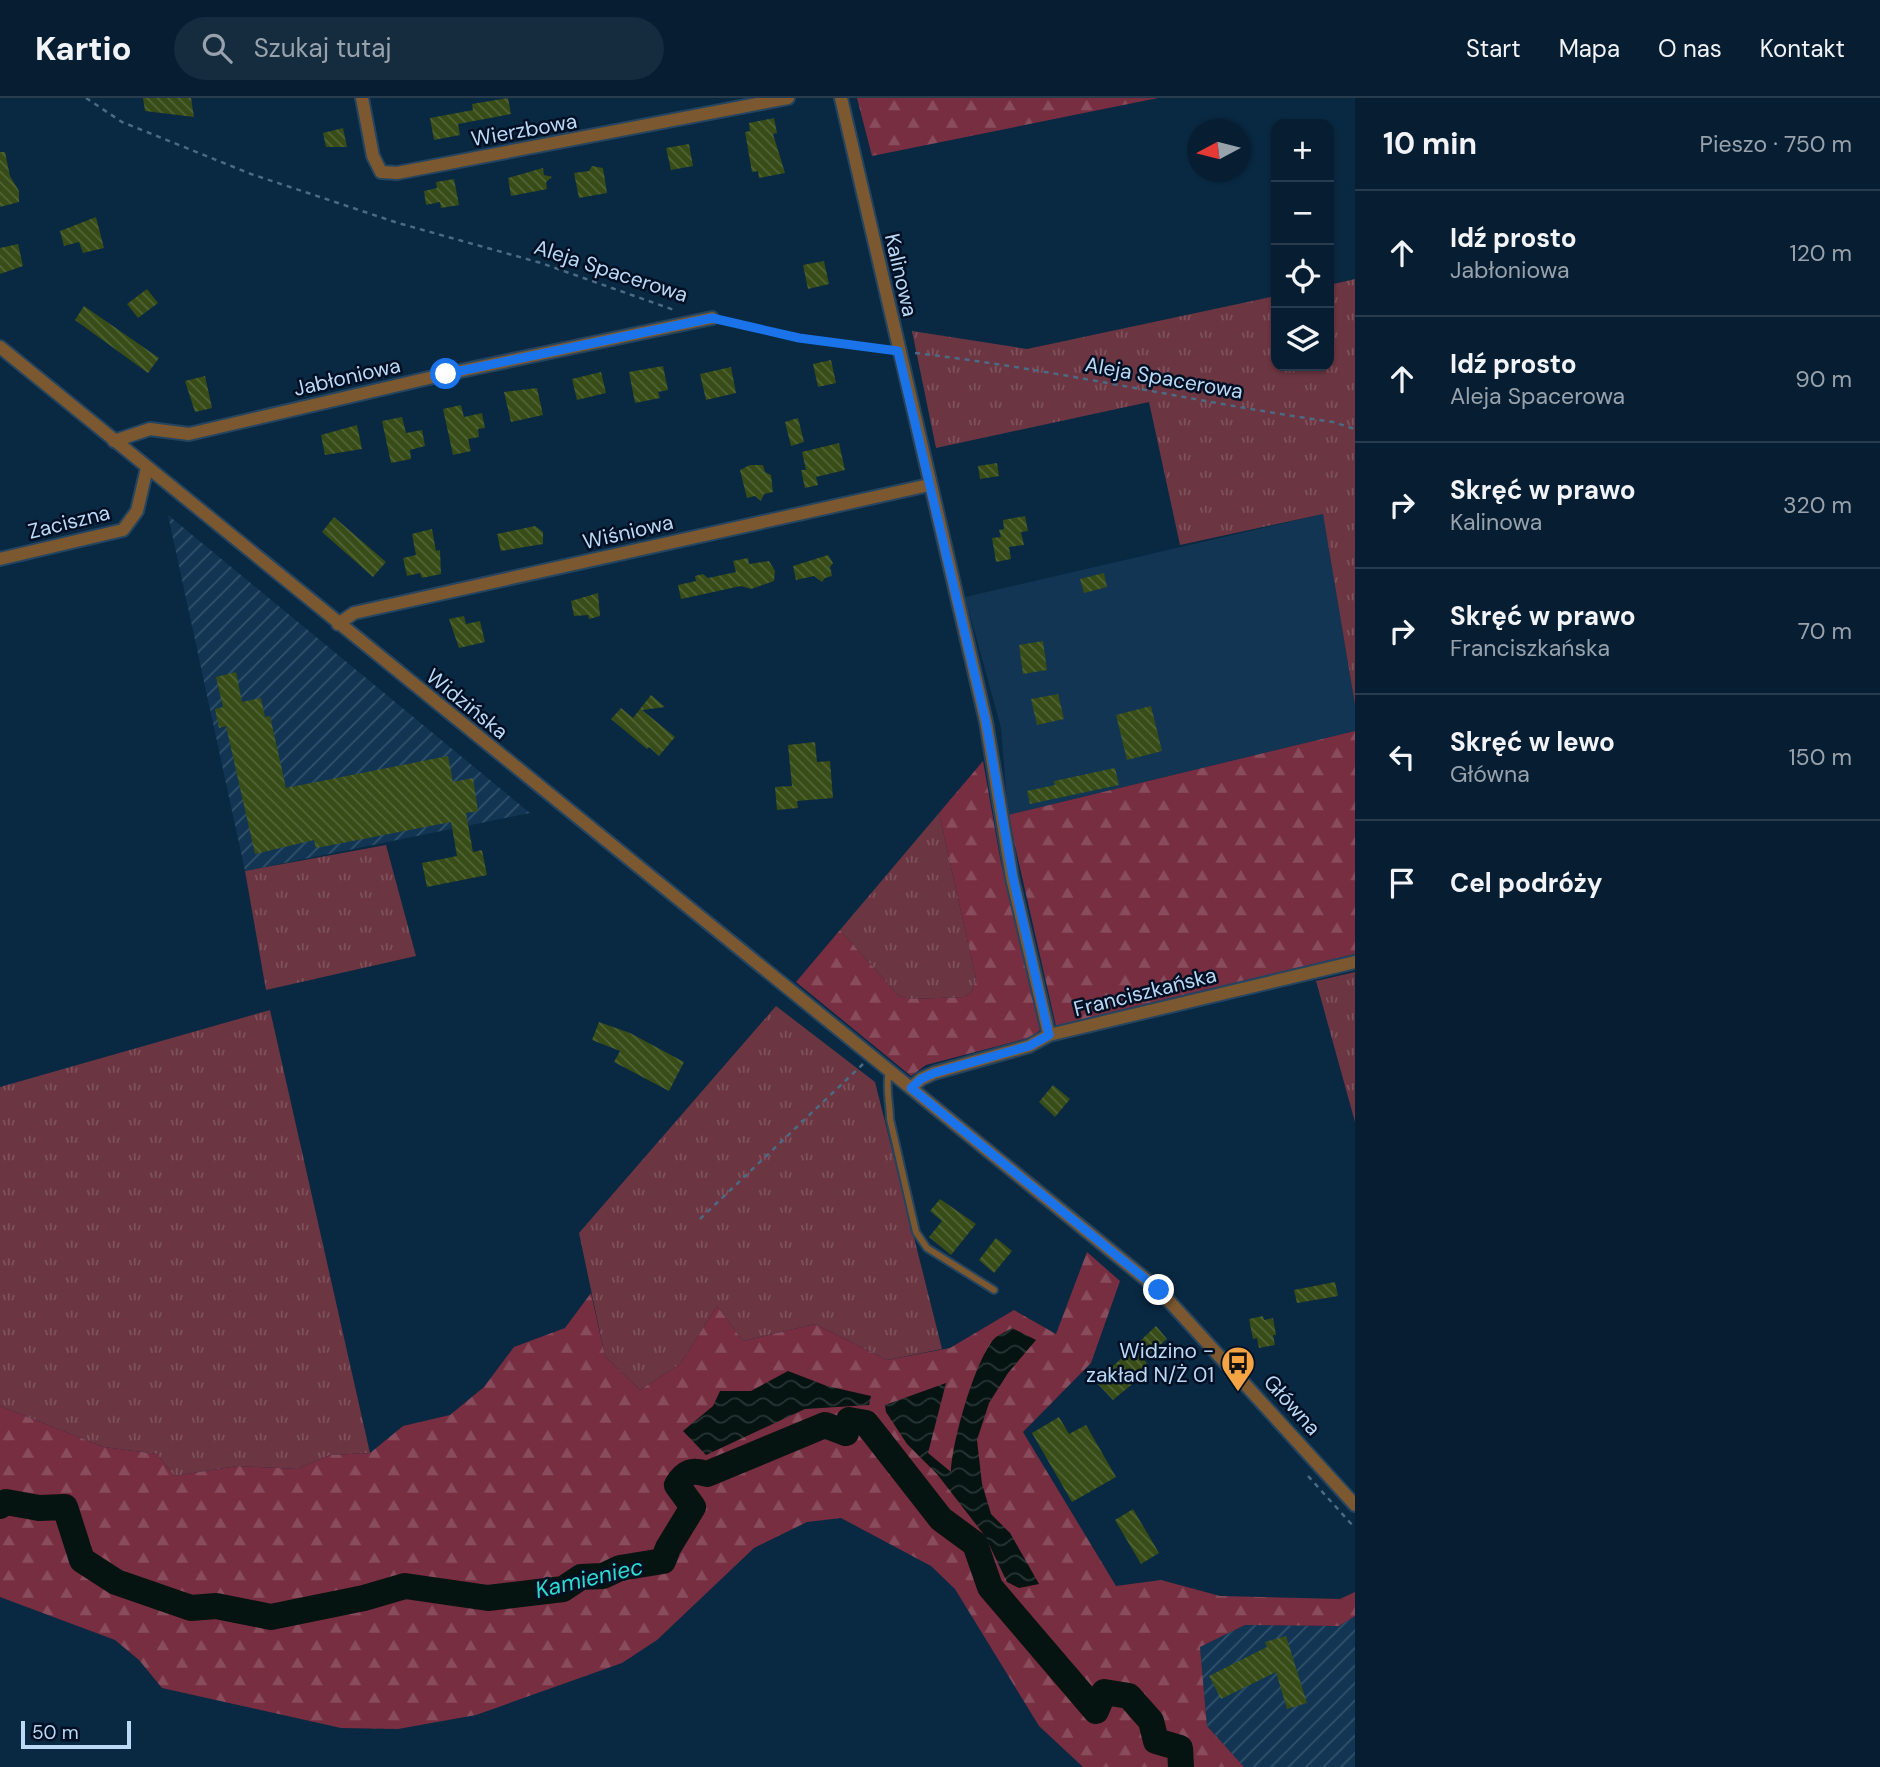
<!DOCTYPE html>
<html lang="pl">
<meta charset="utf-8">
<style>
:root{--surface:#071e32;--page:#152b3e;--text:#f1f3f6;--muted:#98a2ac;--line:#283c4d}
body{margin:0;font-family:"DM Sans",sans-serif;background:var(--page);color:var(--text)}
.controls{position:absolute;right:21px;top:21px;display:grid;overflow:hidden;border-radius:14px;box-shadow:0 2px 5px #0004}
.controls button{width:63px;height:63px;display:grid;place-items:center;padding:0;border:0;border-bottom:2px solid var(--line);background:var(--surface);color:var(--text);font:35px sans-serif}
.compass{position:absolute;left:1187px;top:21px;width:63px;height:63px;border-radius:50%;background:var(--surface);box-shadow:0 2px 5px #0004;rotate:263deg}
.scale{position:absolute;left:21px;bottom:18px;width:110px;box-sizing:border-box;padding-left:7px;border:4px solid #bbd9f5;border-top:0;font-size:19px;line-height:24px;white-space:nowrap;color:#bbd9f5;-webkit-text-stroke:5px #001024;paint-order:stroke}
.stop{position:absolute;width:21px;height:21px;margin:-16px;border:5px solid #1a73e8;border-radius:50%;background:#fff}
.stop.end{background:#1a73e8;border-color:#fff;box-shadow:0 2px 7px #0008}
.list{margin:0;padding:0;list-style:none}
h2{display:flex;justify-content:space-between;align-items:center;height:91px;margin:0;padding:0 28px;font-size:30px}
h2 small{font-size:23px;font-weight:400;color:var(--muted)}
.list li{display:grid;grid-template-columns:46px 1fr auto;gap:21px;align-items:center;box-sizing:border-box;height:126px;padding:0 28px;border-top:2px solid var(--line)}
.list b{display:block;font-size:26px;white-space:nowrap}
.list p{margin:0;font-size:23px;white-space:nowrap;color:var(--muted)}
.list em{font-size:23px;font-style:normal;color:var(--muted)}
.icon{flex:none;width:38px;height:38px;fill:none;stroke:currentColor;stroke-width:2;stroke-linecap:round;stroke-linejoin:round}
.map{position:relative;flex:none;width:1355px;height:1669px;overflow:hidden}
header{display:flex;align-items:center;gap:42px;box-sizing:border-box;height:98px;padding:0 35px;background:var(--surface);border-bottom:2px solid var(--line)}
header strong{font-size:33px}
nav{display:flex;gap:38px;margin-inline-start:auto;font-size:24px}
.search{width:490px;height:63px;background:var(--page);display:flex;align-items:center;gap:18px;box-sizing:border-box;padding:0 24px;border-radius:38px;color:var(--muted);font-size:26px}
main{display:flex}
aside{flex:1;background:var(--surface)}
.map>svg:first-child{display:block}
</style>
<header>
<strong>Kartio</strong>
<div class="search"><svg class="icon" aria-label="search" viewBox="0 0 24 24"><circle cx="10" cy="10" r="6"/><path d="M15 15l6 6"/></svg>Szukaj tutaj</div>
<nav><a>Start</a><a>Mapa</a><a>O nas</a><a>Kontakt</a></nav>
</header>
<main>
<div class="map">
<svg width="1355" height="1669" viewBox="0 0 1355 1669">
<defs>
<pattern id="industrial-furrows" width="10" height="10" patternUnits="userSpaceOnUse" patternTransform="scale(1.75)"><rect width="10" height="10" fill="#113552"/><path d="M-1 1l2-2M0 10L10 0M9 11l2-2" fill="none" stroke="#32526c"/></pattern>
<pattern id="grass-tufts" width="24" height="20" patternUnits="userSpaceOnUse" patternTransform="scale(1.75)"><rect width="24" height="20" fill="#6b3641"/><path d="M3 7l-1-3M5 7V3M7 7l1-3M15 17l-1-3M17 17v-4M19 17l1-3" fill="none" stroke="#7e525d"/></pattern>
<pattern id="forest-firs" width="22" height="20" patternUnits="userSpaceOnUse" patternTransform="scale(1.75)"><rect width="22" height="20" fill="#772e40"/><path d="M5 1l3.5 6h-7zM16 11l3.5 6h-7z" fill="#884c5c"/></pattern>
<pattern id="water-waves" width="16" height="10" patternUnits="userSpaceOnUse" patternTransform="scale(1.75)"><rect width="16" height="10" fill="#051311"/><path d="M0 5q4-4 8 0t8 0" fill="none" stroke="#283534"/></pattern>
<pattern id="building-back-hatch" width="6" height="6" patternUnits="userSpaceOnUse" patternTransform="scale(1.75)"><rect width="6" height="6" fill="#374c16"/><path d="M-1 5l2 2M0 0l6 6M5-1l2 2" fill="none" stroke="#526538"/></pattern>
</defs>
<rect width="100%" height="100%" fill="#092842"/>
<path fill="#113552" d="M1323,416L1355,607V633L1008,717L1001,630L965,499Z"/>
<g fill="url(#industrial-furrows)">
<path d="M168,417L530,715L245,773Z"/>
<path d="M1355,1518V1669H1244L1207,1628L1200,1549L1245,1527L1339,1528Z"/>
</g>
<g fill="url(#grass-tufts)">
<path d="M1355,181V607L1323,416L1180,447L1149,304L936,350L912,233L1027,251L1276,198V268H1329V187Z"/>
<path d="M939,715L976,881L972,893L965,899L910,901L898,897L840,832Z"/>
<path d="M386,747L416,858L266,892L245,773Z"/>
<path d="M1355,874V1024L1316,883Z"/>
<path d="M776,908L875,984L942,1251L887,1262L815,1226L743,1243L717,1208L680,1266L640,1292L605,1258L579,1135Z"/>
<path d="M270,912L370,1355L330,1357L297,1371L237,1368L174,1378L157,1356L104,1349L0,1308V989Z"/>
</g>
<g fill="url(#forest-firs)">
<path d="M857,0H1158L872,58Z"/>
<path d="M1355,633V856L1056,928L1008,717Z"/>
<path d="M983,663L1001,765L1040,932L1032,939L926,967L911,978L796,884L840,832L898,897L910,901L965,899L972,893L976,881L939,715Z"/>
<path d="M1087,1154L1120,1183L1091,1265L1023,1334L1116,1488L1161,1482L1220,1498L1340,1501L1355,1494V1518L1339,1528L1245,1527L1200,1549L1207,1628L1244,1669H1083L1039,1628L955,1491L931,1468L841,1420L807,1424L754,1450L657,1542L622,1565L476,1617L398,1631L341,1630L162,1590L139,1562L115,1542L0,1499V1308L104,1349L157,1356L174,1378L237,1368L297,1371L330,1357L370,1355L403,1328L450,1317L484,1289L514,1249L565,1230L591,1195L605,1258L640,1292L680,1266L717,1208L743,1243L815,1226L887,1262L950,1250L1014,1212L1056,1236Z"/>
</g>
<g fill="url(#water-waves)">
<path d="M1012,1230L1036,1242L1008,1275L989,1305L977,1342L982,1386L991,1416L1010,1435L1039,1486L1019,1490L1007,1484L985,1438L937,1376L907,1346L886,1314L885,1307L946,1285L928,1355L951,1374C952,1344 974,1266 993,1242C997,1237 1006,1234 1012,1230Z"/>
<path d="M788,1273L827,1288L871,1298L869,1307L805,1311L706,1357L683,1333L713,1308L720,1293H751Z"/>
</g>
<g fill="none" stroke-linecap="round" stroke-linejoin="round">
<path stroke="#051311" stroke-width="26" d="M0,1408L6,1404L39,1410L65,1409L82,1462L116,1484L191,1510L216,1508L271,1519L364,1500L405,1488L488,1500L563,1491L581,1479L603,1478L620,1470L663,1463L668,1450L693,1409L677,1387C685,1374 692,1371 707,1376L825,1327L846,1335L849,1322L866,1325L941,1421L975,1446L990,1489L1096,1613L1104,1594L1129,1598L1151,1623L1156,1643L1180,1650L1181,1669"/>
</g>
<g fill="url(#building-back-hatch)">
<path d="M143,0H191L194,19L145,13Z"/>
<path d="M508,0L511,16L458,26L460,37L434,42L430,20L473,12L472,6Z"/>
<path d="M774,20L777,35L773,36L785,75L759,80L758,73L752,74L745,34L750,33L749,25Z"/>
<path d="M343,30L347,49H326L323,35Z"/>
<path d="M689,46L693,68L671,72L666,50Z"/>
<path d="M0,54H5L10,78L19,93V104L0,109Z"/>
<path d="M592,68L603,70L607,95L579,100L574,75L589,73Z"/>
<path d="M543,70L544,77L552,79L546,84L547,91L511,98L508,80Z"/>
<path d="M454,81L459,107L441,110L440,104L426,107L424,93L437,90L436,84Z"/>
<path d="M96,119L104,150L83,155L79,144L64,148L60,133Z"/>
<path d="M18,146L23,168L0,176V150Z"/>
<path d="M824,163L829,186L808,191L803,167Z"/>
<path d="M147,191L158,205L138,220L127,206Z"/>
<path d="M84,208L159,260L148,275L75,222Z"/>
<path d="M831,262L836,285L818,289L813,266Z"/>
<path d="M663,268L668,292L658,294L660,300L635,305L629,274Z"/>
<path d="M731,269L736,295L706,302L700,276Z"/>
<path d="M601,274L606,295L577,302L572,281Z"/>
<path d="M205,278L212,310L195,314L185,283Z"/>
<path d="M537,290L543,317L511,324L504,294Z"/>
<path d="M461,307L464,319L482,315L485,330L478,331L479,339L468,341L471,353L453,357L443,311Z"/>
<path d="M402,319L406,335L422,332L425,348L410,352L411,361L391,365L382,323Z"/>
<path d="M798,320L804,344L791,348L785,324Z"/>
<path d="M357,327L362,351L325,357L321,337Z"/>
<path d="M839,345L845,372L816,379L818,387L805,390L801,372H806L802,354Z"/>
<path d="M997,365L999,378L980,381L978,368Z"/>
<path d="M750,367H763L765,374L771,377L773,394L764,396L761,403L755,398L747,400L740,372Z"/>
<path d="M1025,418L1028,433L1021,434L1024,447L1009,449L1011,461L996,464L992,440L1001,439L999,432L1004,431L1003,422Z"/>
<path d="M334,419L386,464L373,479L322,434Z"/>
<path d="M535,428L543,434V446L501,453L497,436Z"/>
<path d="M432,431L436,453L440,452L441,476L422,480L420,475L407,478L403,460L416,457L412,436Z"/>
<path d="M828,457L833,465L830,469L832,478L825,480L822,484L814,478L796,482L793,468Z"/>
<path d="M748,460L749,466L769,463L775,473L774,483L751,491L741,488L681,501L678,487L696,483L695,478L703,476L708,480L736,474L733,463Z"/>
<path d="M1104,475L1107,489L1084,495L1080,481Z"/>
<path d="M598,495L600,518L589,521L588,517L574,518L571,503Z"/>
<path d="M464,518L466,526L480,523L485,544L459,550L449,521Z"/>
<path d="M1043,543L1047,572L1023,576L1019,547Z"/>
<path d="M236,574L242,604L261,600L265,619L270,618L286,690L448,658L453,684L473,680L478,713L466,715L473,754L482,752L487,777L427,789L422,765L457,758L451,724L316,750L314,742L255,756L226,628L219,630L215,611L223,609L216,579Z"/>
<path d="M1058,596L1064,621L1037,627L1031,601Z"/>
<path d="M651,597L665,609L642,612L675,639L659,658L649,649L647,651L611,621L621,610L633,620Z"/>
<path d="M1151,608L1162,653L1127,662L1116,617Z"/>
<path d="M815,644L817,664L830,663L833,700L797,703L798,710L777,712L775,689L792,688L788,647Z"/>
<path d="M1115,670L1119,687L1030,706L1027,693L1055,687L1054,683Z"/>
<path d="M599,924L630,935L684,964L669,993L614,964L620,953L592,942Z"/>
<path d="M1053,987L1070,1001L1055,1019L1039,1004Z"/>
<path d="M940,1101L976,1126L951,1157L929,1139L942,1123L930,1113Z"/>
<path d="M996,1140L1012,1153L994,1175L979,1162Z"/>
<path d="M1335,1184L1338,1198L1297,1205L1294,1192Z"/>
<path d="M1263,1218L1264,1222L1273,1220L1276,1237H1273L1275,1247L1259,1250L1257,1240L1253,1241L1249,1221Z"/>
<path d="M1156,1228L1167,1241L1143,1261L1147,1265L1134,1279L1137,1282L1113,1302L1096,1284Z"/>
<path d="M1059,1319L1069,1336L1086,1327L1116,1379L1072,1404L1032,1335Z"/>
<path d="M1133,1411L1159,1455L1141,1466L1115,1422Z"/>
<path d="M1286,1538L1307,1605L1287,1611L1276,1574L1221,1601L1209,1578L1267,1549L1265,1544Z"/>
</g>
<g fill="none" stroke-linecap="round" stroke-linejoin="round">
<g stroke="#25445f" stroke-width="10">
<path id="service" d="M889,973C885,990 890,1004 890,1021L916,1134L927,1150L994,1192"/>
</g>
<g stroke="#25445f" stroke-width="16">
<g id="minor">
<path d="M362,0L373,58L381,74L397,75L788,0"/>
<path d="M841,0L986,624L1012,780L1049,937"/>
<path d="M0,249L1159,1192L1355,1407"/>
<path d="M114,343L150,331L189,336L446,276L712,220"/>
<path d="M0,461L123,432L137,413L147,370"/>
<path d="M338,526L354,515L929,387"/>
<path d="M911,990L921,981L934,975L1029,948L1049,937L1355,864"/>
</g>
</g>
<g stroke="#4b6a84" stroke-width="2.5" stroke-dasharray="5 5" stroke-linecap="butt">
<path d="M86,0L122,24L251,76L398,125L541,165L677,213"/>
<path d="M725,223L799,240L887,251"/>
<path d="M915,255C1055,271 1193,304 1333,324L1355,331"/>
<path d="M700,1121L863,966"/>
<path d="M1308,1378L1355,1430"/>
</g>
<use href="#service" stroke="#7c5830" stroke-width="6"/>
<use href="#minor" stroke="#7c5830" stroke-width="12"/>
</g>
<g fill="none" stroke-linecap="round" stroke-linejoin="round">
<path stroke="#1a73e8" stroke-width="9" d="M446,276L712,220L799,240L898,253L986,624L1013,780L1049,937L1029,948L934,975L921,981L911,990L1159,1192"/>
</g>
<defs>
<g id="bus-pin" transform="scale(1.75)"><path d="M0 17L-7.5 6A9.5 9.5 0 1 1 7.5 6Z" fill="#f4a443" stroke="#001024"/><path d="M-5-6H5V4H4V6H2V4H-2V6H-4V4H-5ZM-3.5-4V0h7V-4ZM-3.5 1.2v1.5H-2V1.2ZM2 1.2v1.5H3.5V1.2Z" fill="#111"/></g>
</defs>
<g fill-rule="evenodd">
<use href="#bus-pin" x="1238" y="1265"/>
</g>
<g text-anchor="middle" stroke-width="5" stroke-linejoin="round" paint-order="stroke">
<g font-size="21" fill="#bbd9f5" stroke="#001024">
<text transform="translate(524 32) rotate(-10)" y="7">Wierzbowa</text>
<text transform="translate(611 173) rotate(18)" y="7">Aleja Spacerowa</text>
<text transform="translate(901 177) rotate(77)" y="7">Kalinowa</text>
<text transform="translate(347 279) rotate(-13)" y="7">Jabłoniowa</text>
<text transform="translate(1164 280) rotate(10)" y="7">Aleja Spacerowa</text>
<text transform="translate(69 424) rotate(-14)" y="7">Zaciszna</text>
<text transform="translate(628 434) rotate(-13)" y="7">Wiśniowa</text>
<text transform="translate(467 606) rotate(39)" y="7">Widzińska</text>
<text transform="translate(1145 894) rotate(-14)" y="7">Franciszkańska</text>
<text transform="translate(1292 1307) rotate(48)" y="7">Główna</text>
</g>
<g font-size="21" fill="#bbd9f5" stroke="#001024" text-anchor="end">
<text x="1214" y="1260">Widzino -<tspan x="1214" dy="24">zakład N/Ż 01</tspan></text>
</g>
<g font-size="23" font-style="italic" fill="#2ddcd0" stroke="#001024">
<text transform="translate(589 1480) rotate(-13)" y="8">Kamieniec</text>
</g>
</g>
</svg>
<div class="controls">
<button>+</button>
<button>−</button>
<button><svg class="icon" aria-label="locate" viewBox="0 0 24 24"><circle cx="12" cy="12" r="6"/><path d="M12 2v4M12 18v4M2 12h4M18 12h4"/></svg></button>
<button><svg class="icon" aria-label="layers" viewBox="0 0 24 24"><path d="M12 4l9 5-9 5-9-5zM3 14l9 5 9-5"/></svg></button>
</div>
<svg class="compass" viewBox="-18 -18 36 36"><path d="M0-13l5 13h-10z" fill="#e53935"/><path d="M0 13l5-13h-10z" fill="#98a2ac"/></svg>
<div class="scale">50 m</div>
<div class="stop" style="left:446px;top:276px"></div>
<div class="stop end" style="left:1159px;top:1192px"></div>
</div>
<aside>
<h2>10 min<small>Pieszo · 750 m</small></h2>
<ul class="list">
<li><svg class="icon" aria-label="ahead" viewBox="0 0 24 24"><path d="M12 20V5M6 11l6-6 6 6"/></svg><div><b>Idź prosto</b><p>Jabłoniowa</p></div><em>120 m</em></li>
<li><svg class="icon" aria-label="ahead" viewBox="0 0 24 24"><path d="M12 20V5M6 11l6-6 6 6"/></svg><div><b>Idź prosto</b><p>Aleja Spacerowa</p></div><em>90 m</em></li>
<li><svg class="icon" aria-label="right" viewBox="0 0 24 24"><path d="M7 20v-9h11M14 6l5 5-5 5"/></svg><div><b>Skręć w prawo</b><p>Kalinowa</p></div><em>320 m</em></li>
<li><svg class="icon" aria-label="right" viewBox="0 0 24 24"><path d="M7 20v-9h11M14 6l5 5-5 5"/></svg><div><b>Skręć w prawo</b><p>Franciszkańska</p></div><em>70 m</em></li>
<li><svg class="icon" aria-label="left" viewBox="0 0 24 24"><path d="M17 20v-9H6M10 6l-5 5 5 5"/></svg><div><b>Skręć w lewo</b><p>Główna</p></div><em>150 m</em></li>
<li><svg class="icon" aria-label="arrive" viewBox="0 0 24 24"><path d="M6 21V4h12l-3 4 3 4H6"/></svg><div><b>Cel podróży</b></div></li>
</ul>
</aside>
</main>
